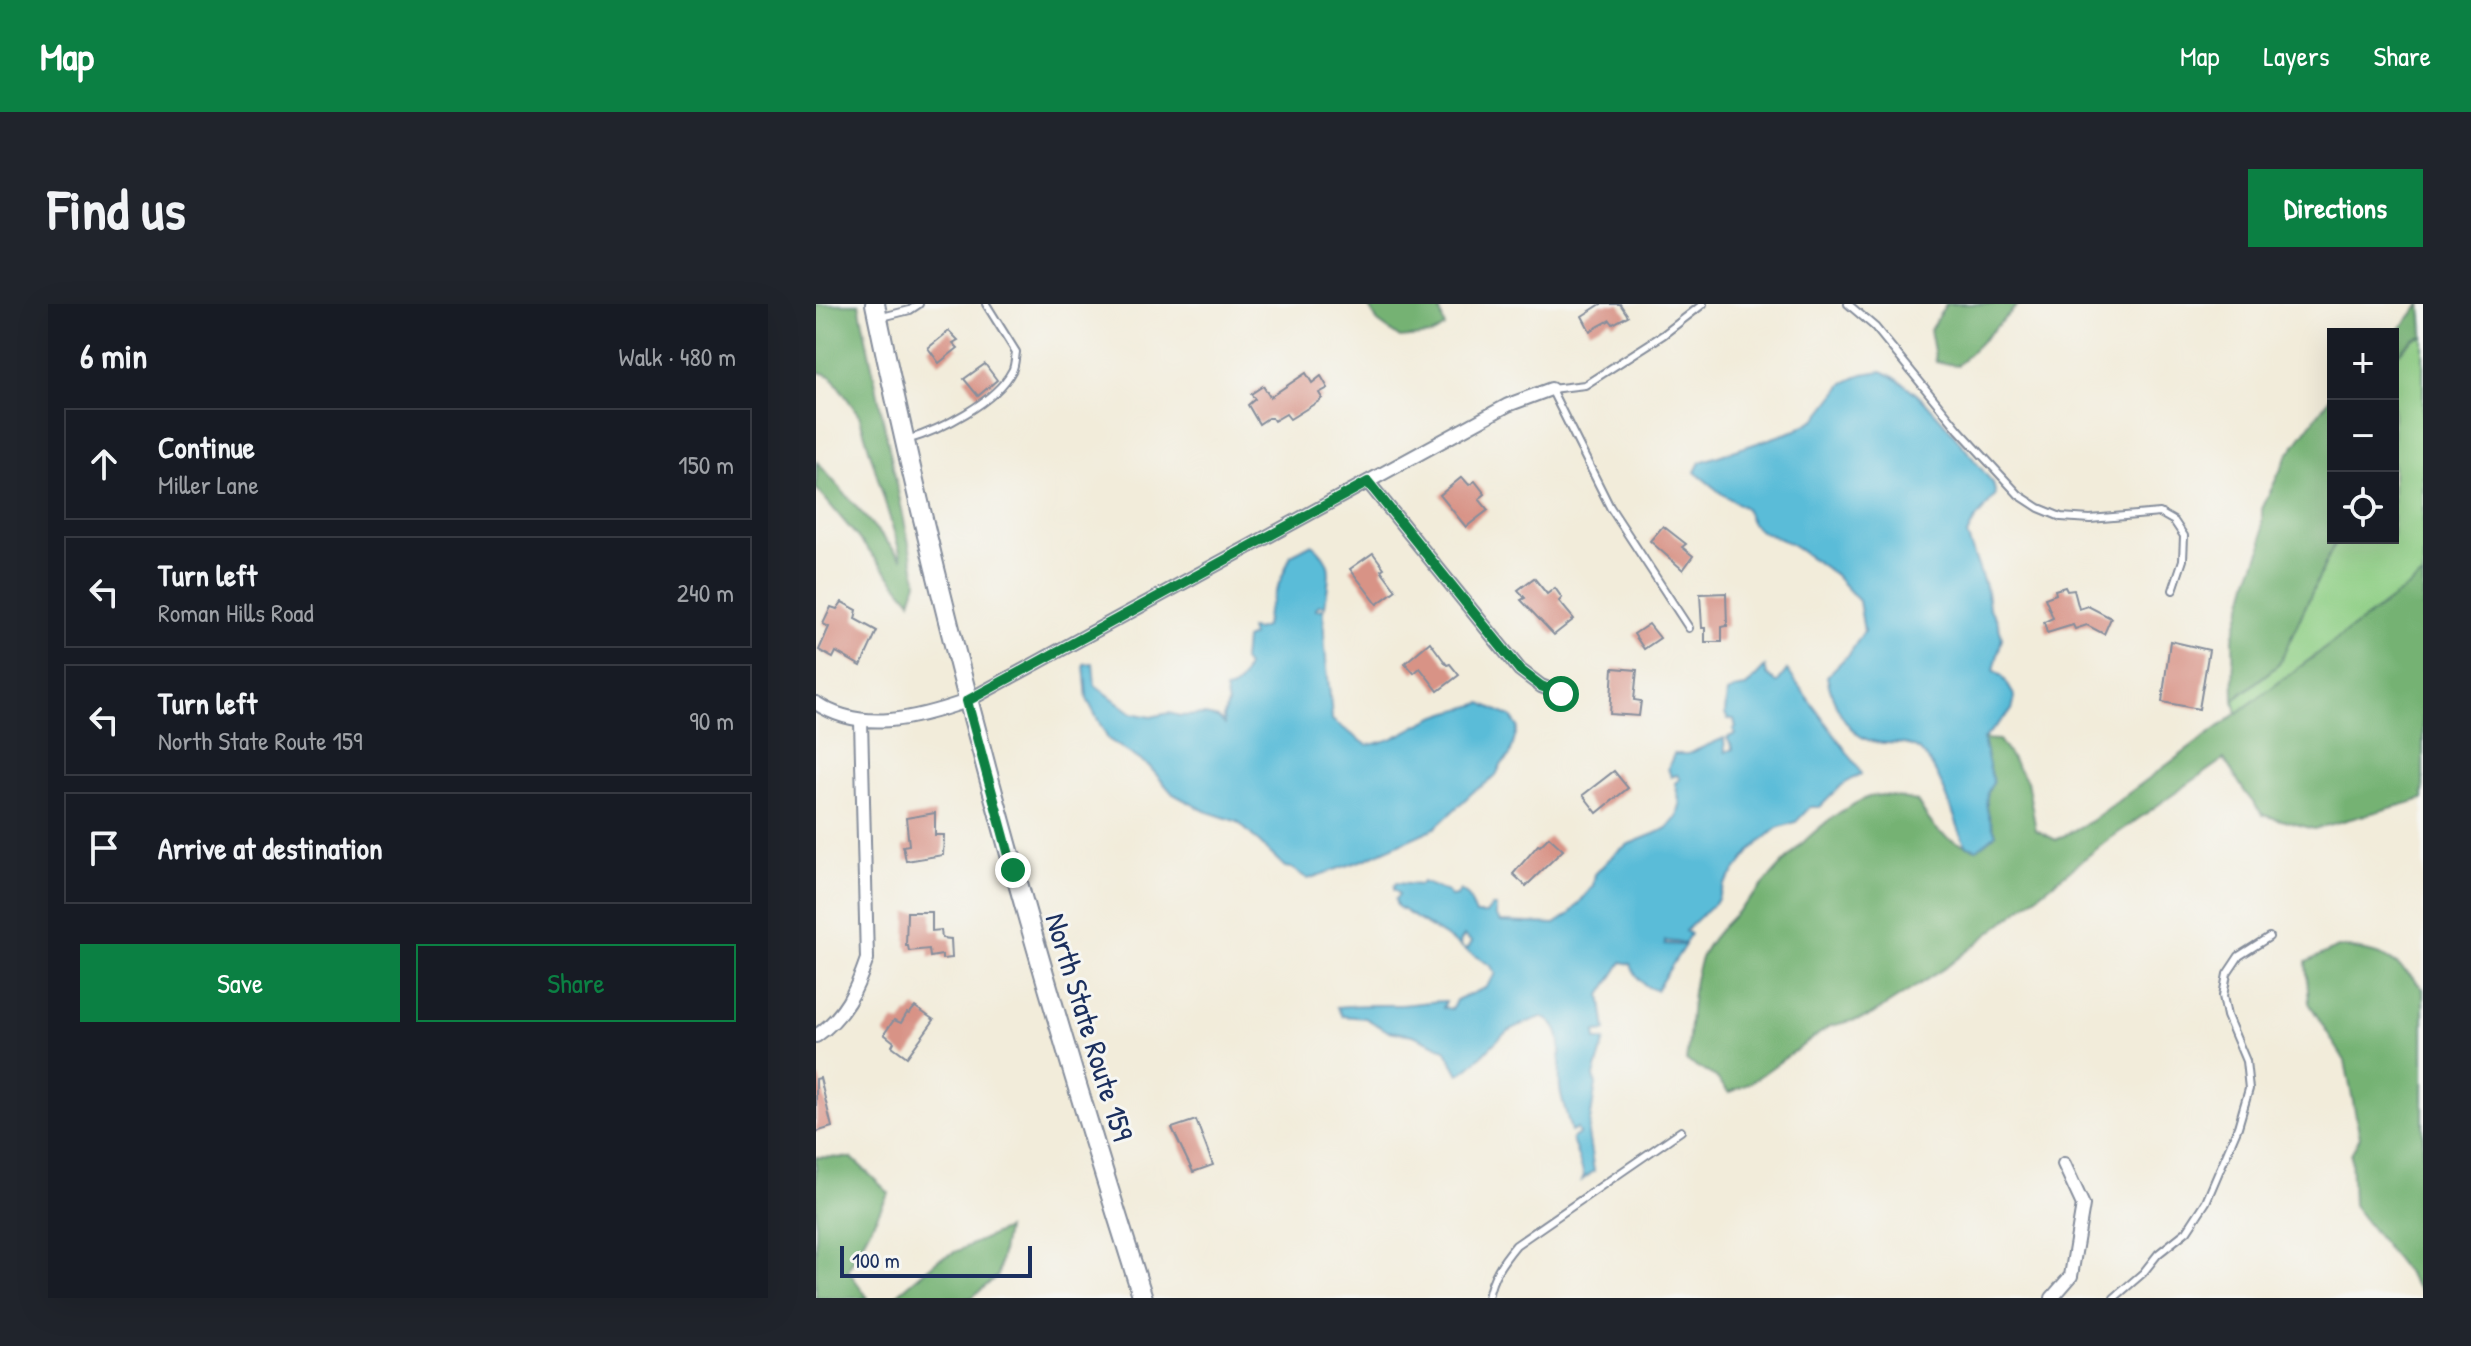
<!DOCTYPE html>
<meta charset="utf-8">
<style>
:root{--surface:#171b24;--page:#20242c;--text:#f1f3f6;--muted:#9ea1a6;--line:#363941;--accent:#0b8043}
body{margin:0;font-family:"Patrick Hand",sans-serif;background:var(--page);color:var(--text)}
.controls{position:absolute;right:24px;top:24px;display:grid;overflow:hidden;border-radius:0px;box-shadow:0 8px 32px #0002}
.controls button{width:72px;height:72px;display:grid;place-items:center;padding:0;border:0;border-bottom:2px solid var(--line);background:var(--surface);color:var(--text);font:40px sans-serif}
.scale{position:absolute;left:24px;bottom:20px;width:192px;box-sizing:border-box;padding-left:8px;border:4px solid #1b2f5e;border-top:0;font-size:22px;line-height:28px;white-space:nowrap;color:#1b2f5e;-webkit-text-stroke:6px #f6f6f2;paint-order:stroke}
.stop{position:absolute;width:24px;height:24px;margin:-18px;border:6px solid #0b8043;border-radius:50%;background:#fff}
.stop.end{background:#0b8043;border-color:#fff;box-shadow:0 2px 8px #0008}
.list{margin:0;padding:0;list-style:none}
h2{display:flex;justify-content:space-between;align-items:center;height:104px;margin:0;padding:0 32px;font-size:34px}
h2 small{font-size:26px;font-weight:400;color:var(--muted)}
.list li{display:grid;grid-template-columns:52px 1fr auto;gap:24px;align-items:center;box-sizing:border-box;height:112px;margin:0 16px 16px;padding:0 16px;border:2px solid var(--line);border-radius:0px}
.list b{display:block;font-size:30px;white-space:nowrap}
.list p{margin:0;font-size:26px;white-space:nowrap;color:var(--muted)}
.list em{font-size:26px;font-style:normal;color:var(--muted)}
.actions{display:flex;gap:16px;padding:24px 32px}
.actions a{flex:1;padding:18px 0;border:2px solid var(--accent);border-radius:0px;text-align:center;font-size:28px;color:var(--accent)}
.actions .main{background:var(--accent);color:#fff}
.icon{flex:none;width:44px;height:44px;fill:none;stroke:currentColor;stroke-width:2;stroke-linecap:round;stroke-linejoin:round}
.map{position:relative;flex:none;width:1607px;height:994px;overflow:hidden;border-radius:0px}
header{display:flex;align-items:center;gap:48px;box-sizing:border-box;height:112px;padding:0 40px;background:var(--accent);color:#fff}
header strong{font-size:38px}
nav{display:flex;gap:44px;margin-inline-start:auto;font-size:28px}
.intro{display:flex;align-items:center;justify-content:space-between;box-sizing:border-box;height:192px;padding:0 48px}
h1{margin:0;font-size:56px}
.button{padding:20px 36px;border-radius:0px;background:var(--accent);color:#fff;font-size:28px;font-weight:700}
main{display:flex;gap:48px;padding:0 48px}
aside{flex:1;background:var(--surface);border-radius:0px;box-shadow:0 8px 32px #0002}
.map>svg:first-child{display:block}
</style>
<header>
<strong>Map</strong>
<nav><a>Map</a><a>Layers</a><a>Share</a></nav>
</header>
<div class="intro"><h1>Find us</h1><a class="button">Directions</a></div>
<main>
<aside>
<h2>6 min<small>Walk · 480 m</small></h2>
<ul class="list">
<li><svg class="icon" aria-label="ahead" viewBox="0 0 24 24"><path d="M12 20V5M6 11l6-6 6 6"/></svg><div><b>Continue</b><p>Miller Lane</p></div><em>150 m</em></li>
<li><svg class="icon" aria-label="left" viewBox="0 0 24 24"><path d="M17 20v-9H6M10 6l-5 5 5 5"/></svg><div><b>Turn left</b><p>Roman Hills Road</p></div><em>240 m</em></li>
<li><svg class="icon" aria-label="left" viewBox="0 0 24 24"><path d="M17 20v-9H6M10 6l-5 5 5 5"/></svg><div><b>Turn left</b><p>North State Route 159</p></div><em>90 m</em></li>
<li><svg class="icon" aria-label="arrive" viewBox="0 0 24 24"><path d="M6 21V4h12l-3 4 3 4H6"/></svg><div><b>Arrive at destination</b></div></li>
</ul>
<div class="actions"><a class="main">Save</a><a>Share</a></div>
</aside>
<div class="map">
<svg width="1607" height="994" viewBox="0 0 1607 994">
<rect width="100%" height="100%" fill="#f6f6f2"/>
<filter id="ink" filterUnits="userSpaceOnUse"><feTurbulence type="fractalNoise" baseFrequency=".0125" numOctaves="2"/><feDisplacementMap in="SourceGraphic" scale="16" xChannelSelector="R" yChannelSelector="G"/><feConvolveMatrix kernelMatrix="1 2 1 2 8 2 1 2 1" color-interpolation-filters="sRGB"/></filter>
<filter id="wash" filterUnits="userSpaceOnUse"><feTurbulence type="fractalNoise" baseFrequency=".006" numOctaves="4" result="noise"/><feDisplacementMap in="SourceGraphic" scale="32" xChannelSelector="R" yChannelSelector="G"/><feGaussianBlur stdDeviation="1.8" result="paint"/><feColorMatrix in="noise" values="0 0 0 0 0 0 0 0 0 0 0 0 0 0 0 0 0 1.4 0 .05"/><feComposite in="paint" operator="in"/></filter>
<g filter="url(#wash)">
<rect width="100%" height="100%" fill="#f2ecda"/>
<path fill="#90cf86" stroke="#567f72" stroke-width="2" d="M1607,32V272L1421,410L1418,396L1463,360L1521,234H1577V55L1597,35Z"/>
<g fill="#74b273" stroke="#487068" stroke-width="2">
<path d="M0,0H43L101,278L95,297L0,184L1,158L86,255L43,111L15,72L0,67Z"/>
<path d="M551,0H625L623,4L629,23L615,31L584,34L562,18Z"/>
<path d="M1130,0H1203L1142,61L1120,58L1114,26Z"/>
<path d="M1605,0L1607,32L1597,35L1577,55V33Z"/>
<path d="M1517,90V234H1521L1463,360L1418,396L1417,334L1433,275L1446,242V205L1471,152Z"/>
<path d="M1607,272V495L1498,525L1447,511L1429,488L1408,455L1292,536L1132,662L1052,713L1014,722L934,779L913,789L900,773L870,757C876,723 873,686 885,654C895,630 919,611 937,592C970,556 1005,512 1053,493C1066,488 1088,495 1101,497C1119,529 1127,535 1161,545L1180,530C1173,515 1164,494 1177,479L1166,435L1183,436L1211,477L1220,526L1240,536L1275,517Z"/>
<path d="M1522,643C1564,647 1579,653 1607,685V990L1537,901L1535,850L1544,833L1529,757L1493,699L1490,658Z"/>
<path d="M0,853L36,854L73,889L32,966L52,994H0Z"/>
<path d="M190,925L182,972L155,994H77L123,955Z"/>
</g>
<g fill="#5abcd8" stroke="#3a769b" stroke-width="2">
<path d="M1066,67C1111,87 1145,142 1177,179L1180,191L1158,217L1151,231L1171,288L1173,304L1181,316L1186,334L1178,366L1187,373L1199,393L1196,406L1167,435L1177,479C1164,494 1173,515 1180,530L1161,545L1149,541C1139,516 1123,462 1103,446C1090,435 1070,442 1055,437C1030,430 1015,395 1011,372L1034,349L1048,327L1043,297L1018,270L975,240L943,226L935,218L929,204L906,190L879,168L884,158L980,126L1001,114L1028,79L1047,70Z"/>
<path d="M496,240C521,261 512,273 509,302L503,301L500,304V306L508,305C506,343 514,379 516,416L551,441C578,437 586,429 610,417C626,408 648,405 666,399L695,413L702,423L694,451L685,461L679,473L657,488L619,524L550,555L492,575L475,564L469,563L422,518L389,507L357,490L333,462L292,435L271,395L268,360L277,359L279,381L316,409L335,413L353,409L364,412L389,411L402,414L408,420L407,413L412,401L409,386C423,385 427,374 431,362L427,357L429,335L436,332L434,325L440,326L449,323L451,308L475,251Z"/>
<path d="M949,363L951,371L961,379L971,366L1039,459L1045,470L1026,481L1004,503H994L980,518L961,524L936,545L908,581L901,597L869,627L874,630L869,639L849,637V640L869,641L840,686C827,683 819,671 815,660L806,658L785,691L790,727L779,728L780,736H789L778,772L780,780L772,830L778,867L766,876L768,871L756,835L763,830L761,825L755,828C752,813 746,798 744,784C741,760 754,724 726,713C714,717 702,721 691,728C676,738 657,765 643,770L629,745L597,731L572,727L549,714L526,712L521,703C543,700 564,701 585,701C601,700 615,697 630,697L627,704L636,705L640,696L669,684L680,670L675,662L648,645L652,644L656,638L648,632L644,638L646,643L581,602L579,596L583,590L578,586V582L580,579L604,581L606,578L632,588L635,593L641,592L644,586L652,592L660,610H670L676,602H680V612L685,618L739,620L754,610L777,582L779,570L799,549L813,540L850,525L861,513L864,500L859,479L864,475L861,471L855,473L852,464L858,450H872L908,434L909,448L917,445L911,434L919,430L917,425L920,424L918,415H912L909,410L911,389L918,385L930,383Z"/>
</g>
<g id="blocks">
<g fill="#d89386">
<path d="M785,0H804L812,12L797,20L794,16L774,27L766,12Z"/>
<path d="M133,27L142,36L137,39L142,44L123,59L112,44Z"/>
<path d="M169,60L181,76L162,92L148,75Z"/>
<path d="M490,69L496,79L505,72L512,84L503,89L506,94L503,97L474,115L470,110L458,117L456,114H452L443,120L432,101L439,95L435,90L447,82L454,93Z"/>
<path d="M646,173L653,181L659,177L669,190L663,195L672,206L650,223L624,191Z"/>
<path d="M847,222L870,240L866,243L877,252L867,266L834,237Z"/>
<path d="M557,249L568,264L565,266L580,286L561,300L534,265Z"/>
<path d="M718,274L731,290L739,284L746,294L743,297L758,315L738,331L705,296L709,294L702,286Z"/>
<path d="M1249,283L1251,287L1258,286L1263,305L1272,302L1295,314L1288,330L1271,321L1259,325L1257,321L1231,329L1228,318L1237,314L1229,294L1240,290L1239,286Z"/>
<path d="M910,289L911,322L906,323V338H889V324H886L884,290Z"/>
<path d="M26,298L41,306L39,315L61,327L45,362L20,348L17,354L3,346L13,323L7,320L15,303L21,305Z"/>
<path d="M833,320L844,334L828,345L818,330Z"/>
<path d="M1354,337L1393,346L1383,405L1346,398Z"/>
<path d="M614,338L631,361L634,360L643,371L622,387L604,364L598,369L589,359Z"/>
<path d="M797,364L821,366L818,396L825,397L823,412L794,410Z"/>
<path d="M798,467L812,484L781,509L767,491Z"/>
<path d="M119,509V531H128L127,551L90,557L87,542L93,541L90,514Z"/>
<path d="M733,533L747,546L710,582L697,570L722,541L724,542Z"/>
<path d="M91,608H116V627L125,626L126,634L135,635L136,654L126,655V651L114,653L113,645L93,647L92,642H90Z"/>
<path d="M99,703L118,716L91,753L76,742L78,738L68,730L78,716L85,719L91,709L93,710Z"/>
<path d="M4,774L16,823L0,828V775Z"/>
<path d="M380,816L397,861L377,868L356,824Z"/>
</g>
</g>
</g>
<g filter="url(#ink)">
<use href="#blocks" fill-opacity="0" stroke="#868e9c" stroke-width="2"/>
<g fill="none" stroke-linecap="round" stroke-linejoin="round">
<g stroke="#868e9c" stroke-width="10">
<g id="lane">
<path d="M1032,0L1059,23L1143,126L1203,191L1223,204L1245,213L1274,215L1344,209L1358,217L1368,232L1367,256L1357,286"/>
<path d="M66,13L94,6L103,0"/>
<path d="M91,136C124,126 180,98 196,67C199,62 199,53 200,48L170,0"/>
<path d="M873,324L794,203L735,85L769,81L847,31L887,0"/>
<path d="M672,994C676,972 686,958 700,941L865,827"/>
<path d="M1298,994L1327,969L1342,950L1371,927L1390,898L1422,823L1433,785L1430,757L1411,712L1407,692L1411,670L1423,652L1453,633"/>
</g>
</g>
<g stroke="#868e9c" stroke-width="16">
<g id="street">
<path d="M552,178L704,366L725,382L745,390"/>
<path d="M0,399C46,430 102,414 151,397L692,101L735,85"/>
<path d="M0,732C29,712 40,687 51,655L45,417"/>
<path d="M1236,994L1255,972L1267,901L1248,860"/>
</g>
</g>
<g stroke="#868e9c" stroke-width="22">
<path id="secondary" d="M59,0C129,337 223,667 327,994"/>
</g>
<use href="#lane" stroke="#fff" stroke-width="6"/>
<use href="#street" stroke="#fff" stroke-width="12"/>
<use href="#secondary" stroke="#fff" stroke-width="18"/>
</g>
</g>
<g fill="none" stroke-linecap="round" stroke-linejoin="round" filter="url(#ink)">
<path stroke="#0b8043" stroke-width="10" d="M197,566L151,397L552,178L704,366L725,382L745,390"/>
</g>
<g text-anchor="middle" stroke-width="6" stroke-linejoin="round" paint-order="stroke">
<g font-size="30" fill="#1b2f5e" stroke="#f6f6f2">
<text transform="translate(273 723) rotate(73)" y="10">North State Route 159</text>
</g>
</g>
</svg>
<div class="controls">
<button>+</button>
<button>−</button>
<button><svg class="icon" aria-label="locate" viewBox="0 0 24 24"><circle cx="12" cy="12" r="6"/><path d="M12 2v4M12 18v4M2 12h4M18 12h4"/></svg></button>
</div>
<div class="scale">100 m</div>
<div class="stop" style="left:745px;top:390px"></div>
<div class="stop end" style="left:197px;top:566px"></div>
</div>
</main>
